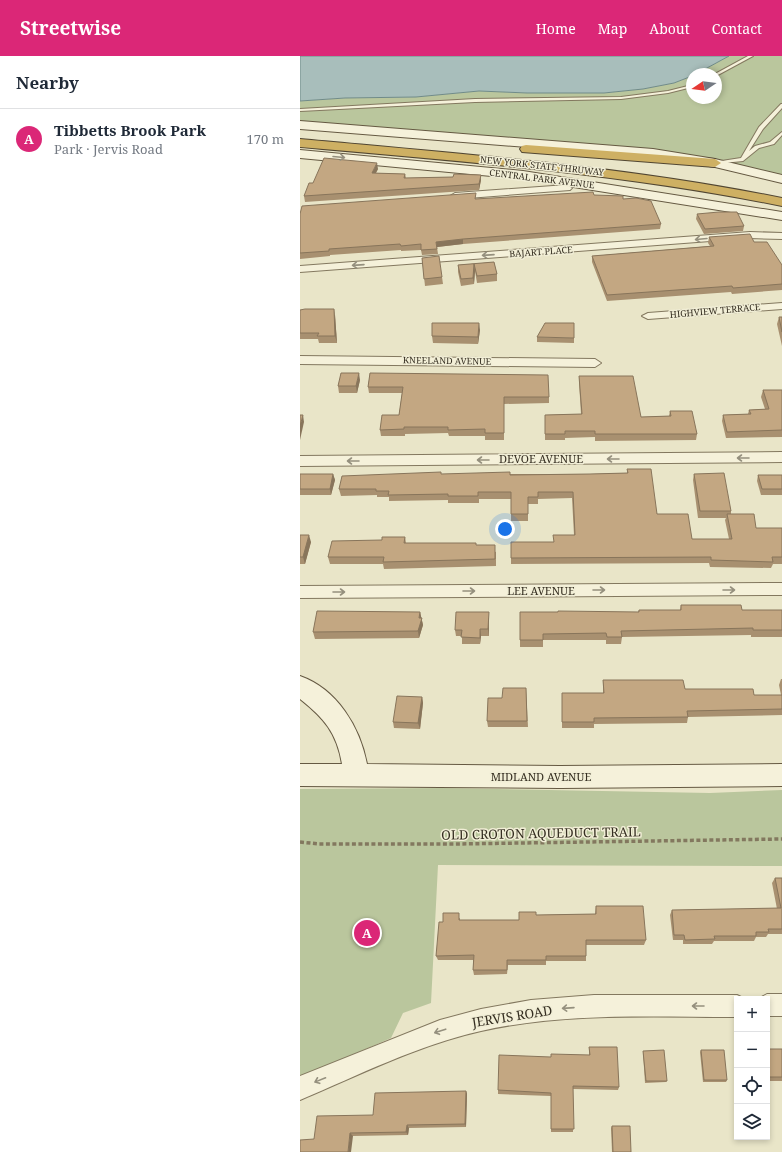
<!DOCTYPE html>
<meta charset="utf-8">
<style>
:root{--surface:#fff;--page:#f6f6f7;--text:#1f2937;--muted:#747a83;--line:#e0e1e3;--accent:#db2777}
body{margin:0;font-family:"Noto Serif",serif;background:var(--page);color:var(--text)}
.controls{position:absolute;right:12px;bottom:12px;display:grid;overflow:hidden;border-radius:0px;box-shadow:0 2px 6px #0003}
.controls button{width:36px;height:36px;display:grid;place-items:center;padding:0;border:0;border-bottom:1px solid var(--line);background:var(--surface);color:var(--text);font:20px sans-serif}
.compass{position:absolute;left:386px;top:12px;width:36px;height:36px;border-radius:50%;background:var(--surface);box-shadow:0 2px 6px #0003;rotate:257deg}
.you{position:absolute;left:205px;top:473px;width:14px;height:14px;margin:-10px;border:3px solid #fff;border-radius:50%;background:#1a73e8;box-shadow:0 0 0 6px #1a73e833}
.badge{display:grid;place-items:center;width:26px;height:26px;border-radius:50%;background:var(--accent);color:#fff;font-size:13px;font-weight:700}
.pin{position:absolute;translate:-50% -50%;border:2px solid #fff;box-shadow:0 1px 4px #0006}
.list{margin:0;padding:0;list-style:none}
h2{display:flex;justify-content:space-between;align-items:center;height:52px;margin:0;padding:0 16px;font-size:17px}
h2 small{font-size:13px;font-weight:400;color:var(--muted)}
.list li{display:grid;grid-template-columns:26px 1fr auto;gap:12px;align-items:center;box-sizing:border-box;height:60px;padding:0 16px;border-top:1px solid var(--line)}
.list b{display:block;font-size:15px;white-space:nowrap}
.list p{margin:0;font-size:13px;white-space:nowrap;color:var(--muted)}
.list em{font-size:13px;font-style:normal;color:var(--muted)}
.icon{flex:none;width:22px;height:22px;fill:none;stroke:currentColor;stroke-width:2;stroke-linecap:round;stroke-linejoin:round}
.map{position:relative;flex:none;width:482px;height:1096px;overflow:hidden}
header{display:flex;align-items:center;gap:24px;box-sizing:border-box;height:56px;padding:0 20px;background:var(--accent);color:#fff}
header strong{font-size:19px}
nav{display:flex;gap:22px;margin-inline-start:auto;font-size:14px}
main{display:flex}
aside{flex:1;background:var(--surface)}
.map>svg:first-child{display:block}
</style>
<header>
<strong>Streetwise</strong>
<nav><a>Home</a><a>Map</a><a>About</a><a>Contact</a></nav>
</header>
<main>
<aside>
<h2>Nearby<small></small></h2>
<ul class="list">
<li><span class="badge">A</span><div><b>Tibbetts Brook Park</b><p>Park · Jervis Road</p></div><em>170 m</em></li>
</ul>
</aside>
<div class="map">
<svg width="482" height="1096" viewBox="0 0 482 1096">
<rect width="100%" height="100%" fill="#e9e5c8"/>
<g fill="#bac69d">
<path d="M429,0H482V119L368,97L179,79L0,65V45L46,42L116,41L179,35L227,37H304L343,33L374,27L392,20V42H416V18H396Z"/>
<path d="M142,732L410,737L482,734V810L138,809L131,947L103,957L91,982L0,1022V733Z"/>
</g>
<path fill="#a8bebb" stroke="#708b89" d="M0,0H429L396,18H392V20L374,27L343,33L304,37H227L179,35L116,41L45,42L0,45Z"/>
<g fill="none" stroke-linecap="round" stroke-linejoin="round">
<g stroke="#83785f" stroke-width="2">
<g id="lane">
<path d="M448,0H453L416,20L415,18Z"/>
<path d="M392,29V31L368,37L321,43L175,46L0,55V53L175,43L321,41L368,35Z"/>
<path d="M481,48H482V52L463,73L449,95L455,90L470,86L482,76V79L474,88L459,92L443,105L413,108V107L415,106L441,102L459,71Z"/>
</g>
</g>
<g stroke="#83785f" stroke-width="2">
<g id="street">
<path d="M267,129L272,132L270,134L155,143L150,140L155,137Z"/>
<path d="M450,176L482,177V183L450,182L0,216V210Z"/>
<path d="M482,247V253L348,263L342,260L348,257Z"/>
<path d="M0,300L295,303L301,307L295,311L0,308Z"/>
<path d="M482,396V406L0,410V400Z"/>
<path d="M482,527V539L0,542V530Z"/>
<path d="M467,938H482V960H467V943H458Z"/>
<path d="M294,939H437L445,943H437V961C352,961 265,956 181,975C118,989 59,1019 0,1044V1020L140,964L181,953L231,944Z"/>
</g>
</g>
<g stroke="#655942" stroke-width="2">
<g id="secondary">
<path d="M0,65L353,93L415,103L482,119V127L415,111L353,101L0,73Z"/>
<path d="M0,94L223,115L482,156V164L223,123L0,102Z"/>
<path d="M0,620C37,633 60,671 67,708L260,710L482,708V730L260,732L0,730V708H42C37,677 24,662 0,643Z"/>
</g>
</g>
<g stroke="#514632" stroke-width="2">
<g id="highway">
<path d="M0,83C162,98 323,110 482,142V150C323,118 162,105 0,91Z"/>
<path d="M226,89L415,103L421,107L415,111L222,96L220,93L222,90Z"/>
</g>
</g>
<path stroke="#83785f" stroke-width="3.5" stroke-dasharray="4 2.5" stroke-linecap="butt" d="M0,786L19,788H155L482,783"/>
<use href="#lane" fill="#f5f1da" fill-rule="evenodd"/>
<use href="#street" fill="#f5f1da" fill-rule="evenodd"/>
<use href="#secondary" fill="#f5f1da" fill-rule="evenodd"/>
<use href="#highway" fill="#ceb063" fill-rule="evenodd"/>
</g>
<g fill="#a89070">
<path d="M78,113L76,117L105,118L106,122L153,121L181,119V124L179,134L5,146L4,140L13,127Z"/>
<path d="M294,139L323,143L361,168L360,173L163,188L137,191L138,198L122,199L121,194L101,195V194L30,199V200L0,203V158L177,143Z"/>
<path d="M397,158L444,170L443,175L404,178L396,163Z"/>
<path d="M409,181L454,186L482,209V234L432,238L431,236L307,245L292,206V200L410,190L408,187Z"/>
<path d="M122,202L142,221L143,228L125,230Z"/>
<path d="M194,206L197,218V225L177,227L175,215L174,228L161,230L158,216V209Z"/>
<path d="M0,254L35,259L37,287H19L18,283H0Z"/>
<path d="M479,261H482V290L477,268Z"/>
<path d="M180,274L178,288L133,287L132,280Z"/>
<path d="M237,281L274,282V287L237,286Z"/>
<path d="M70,317L249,341V347L204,348V384H185V380H149L148,377L105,378V380H81L80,374L99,359L102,337H69L68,331Z"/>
<path d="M279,320L341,361L369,360L370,355L397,378L396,384L295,385V381L265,382V384H245V359L281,358L279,326Z"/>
<path d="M60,324L57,337H39L38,330Z"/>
<path d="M463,334H482V381L426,382L422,365L423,359L448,358L449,354L465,353L461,341Z"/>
<path d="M327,413L357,458L392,483H429L425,464L426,462H398L393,424L394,418L431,455V458L456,472H482V508H473L471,512L410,511L409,507L211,508V486H253L274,479L272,442L238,443V448H228V465H211V443H179V447H148V444L89,445V441H77V439L41,440L39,433L141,418H290L327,417Z"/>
<path d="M0,418H33L35,424L31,439H0Z"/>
<path d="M458,419H482V439H461L457,425Z"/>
<path d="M0,479L11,486L5,508H0Z"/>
<path d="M105,481L106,487H176V489L196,496V510L84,513L83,508H30L28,501L82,484Z"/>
<path d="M381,549L442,554H482V581H451V579L322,581L321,588H306V584H243V591H220V556H338L339,554H380Z"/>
<path d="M120,556L123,569L119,582L15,583L13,576Z"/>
<path d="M189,562V580H181L180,588H162V580H156L155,574Z"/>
<path d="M481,623H482V659L388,661L387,667L294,668V672H262V637H303V624L385,633L454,639H481L479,629Z"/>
<path d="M226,632L228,671H188L187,665L202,642Z"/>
<path d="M122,641L123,647L120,673L94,672L93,666Z"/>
<path d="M475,822H482V878H468L466,881H456L454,885H414L412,888H383V884H373L370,859L372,854L477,853L472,827Z"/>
<path d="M296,850L346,884L344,889H286V905H246V909H208L207,918L174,919L173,914V904H138L136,900L143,866L160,862V864H219L236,859L295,858Z"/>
<path d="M289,991L319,1031L318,1034L273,1033V1076H251V1040L198,1038V1034L251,1001L289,999Z"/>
<rect x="467" y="993" width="15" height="32"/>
<path d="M401,994L427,1024L426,1026H403L400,996Z"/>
<path d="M343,995L367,1025L366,1026L345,1027L343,997Z"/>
<path d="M166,1035L167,1038L166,1071L109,1072L108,1079L53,1080L14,1083L73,1059Z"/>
<path d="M312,1070L331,1096H312L311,1072Z"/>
</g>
<g fill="#88755b">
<path d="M77,107L78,113L73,122L72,117Z"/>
<path d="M181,119V124L179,134V128Z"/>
<path d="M163,183V188L137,191L136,186Z"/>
<path d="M174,208L175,215L174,228L173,222Z"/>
<path d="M34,253L35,259L37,287L35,280Z"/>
<path d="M179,267L180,274L178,288V281Z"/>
<path d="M59,317L60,324L57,337L56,330Z"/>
<path d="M3,359L4,366L0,384V370Z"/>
<path d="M33,418L35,424L31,439L30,433Z"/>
<path d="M9,479L11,486L5,508L3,501Z"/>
<path d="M120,556L123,569L119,582L118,575Z"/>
<path d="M189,556V580L188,573Z"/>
<path d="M180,573L181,580L180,588Z"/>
<path d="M122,641L123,647L120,673L118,667Z"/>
<path d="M166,1035L167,1038L166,1071L165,1068Z"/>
<path d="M107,1069L109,1072L108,1079L106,1076Z"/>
<path d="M50,1077L53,1080L51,1096H48Z"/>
</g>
<g fill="#c3a782" stroke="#88755b">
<path d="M24,102L77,107L72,117L105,118L104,122L153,121L154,118L181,119L179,128L4,140L9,127H13Z"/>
<path d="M293,136L294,139L323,140V143L336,142L351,145L361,168L163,183L136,186L137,193L121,194V188L101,190L100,188L29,193V195L0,197V158L2,150L176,137L175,143Z"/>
<path d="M419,156H437L444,170L405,173L397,158Z"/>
<path d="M450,178L454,186H467L482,209V228L433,232L432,230L307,239L292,200L414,190L409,181Z"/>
<path d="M139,200L142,221L124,223L122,202Z"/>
<path d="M194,206L197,218L177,220L174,208L173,222L161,223L158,209Z"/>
<path d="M5,253H34L35,280H17L19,277H0V254Z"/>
<path d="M479,261H482V276Z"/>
<path d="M132,267H179L178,281L132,280Z"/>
<path d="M245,267H274V282L237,281Z"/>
<path d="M41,317H59L56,330H38Z"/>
<path d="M70,317L248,319L249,341H204V377H185V373L148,374V371H104V373L80,374L82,359H99L103,331H68Z"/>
<path d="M279,320H333L341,361L371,360L370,355H392L397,378H295V375H265V378H245V359L282,358Z"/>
<path d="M463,334H482V374L427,376L423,359L451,358L449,354L469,353Z"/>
<path d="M0,359H3L0,370Z"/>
<path d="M327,413H351L357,458H388L392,483H432L427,458H454L456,472H482V501H472L473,506L411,504V501L211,502V486H254L253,479H275L273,436H238V441H228V458H211V436H178V440H148V438L88,439L89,435H76V433H39L42,420L141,416V418L210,416V419L290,418L328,417Z"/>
<path d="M424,417L431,455H400L394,418Z"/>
<path d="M0,418H33L30,433H0Z"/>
<path d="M458,419H482V433H462Z"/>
<path d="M0,479H9L3,501H0Z"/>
<path d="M82,481H105L104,487H176V489H195V503L83,506L84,501H28L32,485L82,484Z"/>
<path d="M381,549H441L442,554H482V574H453V572L321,575L322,581H307L306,577L243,578V584H220V556H258V555L339,556V554H381Z"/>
<path d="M17,555L120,556L119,562H122L118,575L13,576Z"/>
<path d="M156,556H189L188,573H180V582L161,581L162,574H155Z"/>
<path d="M303,624H383L385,633H453L454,639H482V653L387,655L388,661L294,662V666H262V637H304Z"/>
<path d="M203,632H226L227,665H187L188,642H202Z"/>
<path d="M97,640L122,641L118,667L93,666Z"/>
<path d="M475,822H482V873H468L469,876H456V880H414L415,883L385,884L384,879H374L372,854L481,852Z"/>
<path d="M296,850H343L346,884H286V900H246V904H207V914H173L174,899L136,900L139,866H143V857H159V864H219V856H236V859L296,858Z"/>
<path d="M289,991H317L319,1031L273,1030L274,1073H251V1037L198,1034L199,999L251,1001V998L290,999Z"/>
<rect x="467" y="993" width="15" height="28"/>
<path d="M364,994L367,1025H346L343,995Z"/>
<path d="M401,994H424L427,1024H404Z"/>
<path d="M166,1035L165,1068L107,1069L106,1076L50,1077L48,1096H0V1084L14,1083L17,1060L73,1059L75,1037Z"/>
<path d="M312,1070H330L331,1096H313Z"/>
</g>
<defs><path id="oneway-shaft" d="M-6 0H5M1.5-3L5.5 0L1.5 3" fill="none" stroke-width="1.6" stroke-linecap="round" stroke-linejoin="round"/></defs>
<g stroke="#95907e">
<use href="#oneway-shaft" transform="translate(39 101) rotate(5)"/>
<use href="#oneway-shaft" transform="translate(401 183) rotate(175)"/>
<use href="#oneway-shaft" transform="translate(188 199) rotate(176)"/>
<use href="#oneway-shaft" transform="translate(58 209) rotate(176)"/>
<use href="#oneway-shaft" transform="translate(443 402) rotate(180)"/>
<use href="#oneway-shaft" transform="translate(313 403) rotate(180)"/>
<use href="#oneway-shaft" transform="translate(183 404) rotate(180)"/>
<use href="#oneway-shaft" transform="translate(53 405) rotate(180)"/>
<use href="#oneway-shaft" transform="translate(299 534)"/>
<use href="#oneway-shaft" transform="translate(429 534)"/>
<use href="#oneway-shaft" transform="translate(169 535)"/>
<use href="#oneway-shaft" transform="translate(39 536)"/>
<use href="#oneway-shaft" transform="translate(398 950) rotate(180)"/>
<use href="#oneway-shaft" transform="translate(268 952) rotate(176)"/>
<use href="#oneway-shaft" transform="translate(140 975) rotate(162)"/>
<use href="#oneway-shaft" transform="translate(20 1024) rotate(158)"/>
</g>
<g text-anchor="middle" stroke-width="3" stroke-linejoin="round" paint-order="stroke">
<g font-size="9" fill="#352e21" stroke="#f1eed6">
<text transform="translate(242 110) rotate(6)" y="3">NEW YORK STATE THRUWAY</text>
<text transform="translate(242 123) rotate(7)" y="3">CENTRAL PARK AVENUE</text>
<text transform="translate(241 196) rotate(-4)" y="3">BAJART PLACE</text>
<text transform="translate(415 255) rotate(-5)" y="3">HIGHVIEW TERRACE</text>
<text transform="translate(147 305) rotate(1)" y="3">KNEELAND AVENUE</text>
</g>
<g font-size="11" fill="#352e21" stroke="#f1eed6">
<text x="241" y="407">DEVOE AVENUE</text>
<text x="241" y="539">LEE AVENUE</text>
<text x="241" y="725">MIDLAND AVENUE</text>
</g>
<g font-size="13" fill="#352e21" stroke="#f1eed6">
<text transform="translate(241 777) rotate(-1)" y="5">OLD CROTON AQUEDUCT TRAIL</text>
<text transform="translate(212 960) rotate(-9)" y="5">JERVIS ROAD</text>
</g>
</g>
</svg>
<div class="controls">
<button>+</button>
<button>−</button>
<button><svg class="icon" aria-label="locate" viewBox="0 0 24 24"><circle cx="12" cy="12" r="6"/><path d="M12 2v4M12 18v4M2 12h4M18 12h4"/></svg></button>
<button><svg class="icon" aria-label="layers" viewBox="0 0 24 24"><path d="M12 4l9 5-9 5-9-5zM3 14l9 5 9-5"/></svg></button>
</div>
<svg class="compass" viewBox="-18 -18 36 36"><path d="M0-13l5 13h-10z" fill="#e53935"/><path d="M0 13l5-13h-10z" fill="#747a83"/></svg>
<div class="you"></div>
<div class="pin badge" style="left:67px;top:877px">A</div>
</div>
</main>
